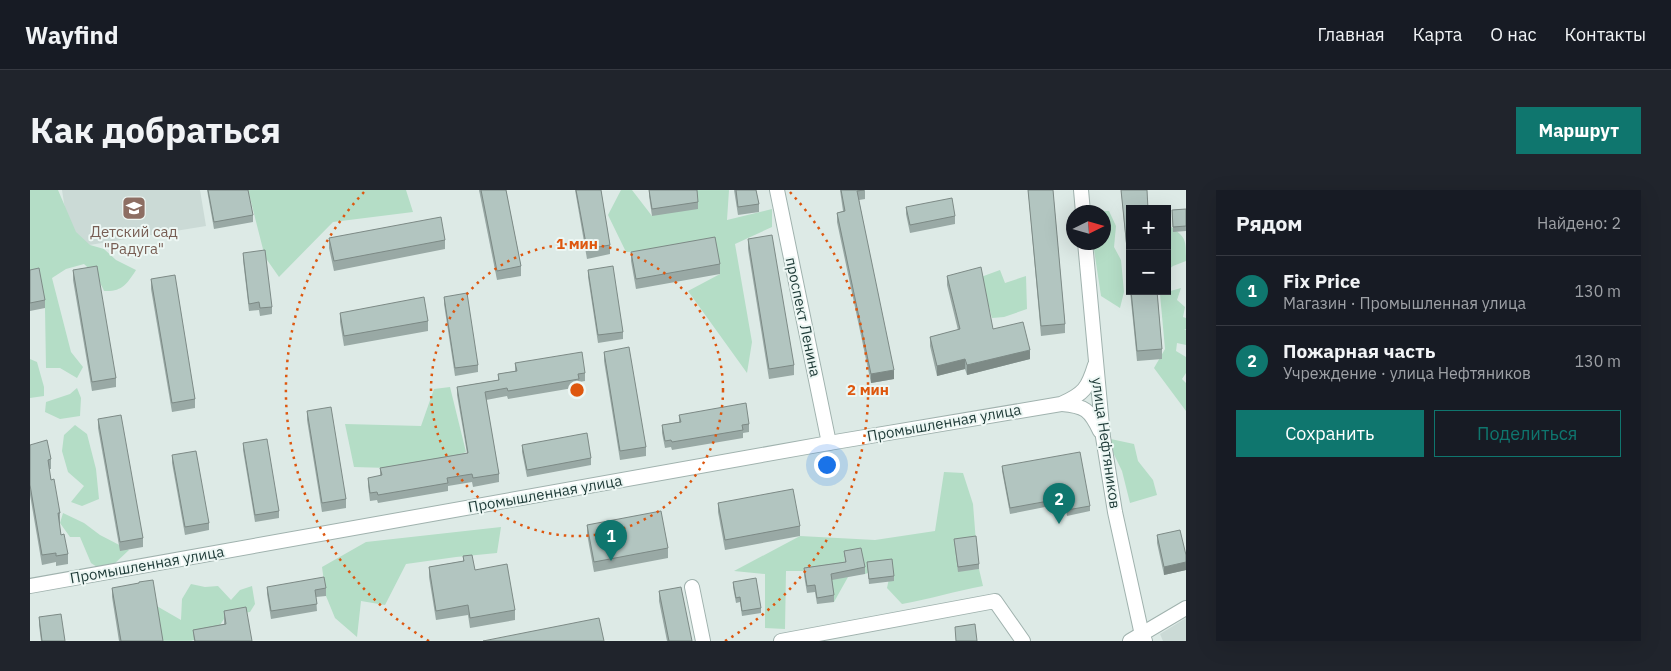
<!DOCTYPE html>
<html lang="ru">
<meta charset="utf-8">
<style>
:root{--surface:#171b24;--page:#20242c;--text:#f1f3f6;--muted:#9ea1a6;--line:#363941;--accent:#0f766e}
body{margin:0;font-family:"IBM Plex Sans",sans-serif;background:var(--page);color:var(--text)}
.controls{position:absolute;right:15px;top:15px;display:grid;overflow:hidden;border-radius:0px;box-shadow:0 5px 20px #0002}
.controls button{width:45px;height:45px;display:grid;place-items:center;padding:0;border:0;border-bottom:1px solid var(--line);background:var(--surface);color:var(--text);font:25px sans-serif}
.compass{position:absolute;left:1036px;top:15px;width:45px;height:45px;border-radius:50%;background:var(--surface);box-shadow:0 5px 20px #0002;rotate:85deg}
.you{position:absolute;left:796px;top:274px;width:18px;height:18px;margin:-12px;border:4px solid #fff;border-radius:50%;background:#1a73e8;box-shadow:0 0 0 8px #1a73e833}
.badge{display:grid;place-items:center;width:32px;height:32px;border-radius:50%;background:var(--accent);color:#fff;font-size:16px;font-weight:700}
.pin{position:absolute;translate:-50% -41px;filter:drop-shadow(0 1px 2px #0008)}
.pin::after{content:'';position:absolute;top:26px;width:18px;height:15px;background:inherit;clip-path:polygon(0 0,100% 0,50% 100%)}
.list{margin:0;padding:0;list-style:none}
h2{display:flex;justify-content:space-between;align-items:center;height:65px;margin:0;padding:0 20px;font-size:21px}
h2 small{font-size:16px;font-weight:400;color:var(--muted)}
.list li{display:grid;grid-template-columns:32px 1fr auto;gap:15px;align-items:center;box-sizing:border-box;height:70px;padding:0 20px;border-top:1px solid var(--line)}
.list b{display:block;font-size:19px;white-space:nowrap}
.list p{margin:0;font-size:16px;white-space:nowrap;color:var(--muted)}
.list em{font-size:16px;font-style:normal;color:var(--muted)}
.actions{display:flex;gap:10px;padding:15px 20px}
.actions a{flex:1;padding:11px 0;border:1px solid var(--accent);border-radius:0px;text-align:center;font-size:18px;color:var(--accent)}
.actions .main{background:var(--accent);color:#fff}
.map{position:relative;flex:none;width:1156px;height:451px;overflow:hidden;border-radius:0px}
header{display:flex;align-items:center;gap:30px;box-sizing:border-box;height:70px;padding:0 25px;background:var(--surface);border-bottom:1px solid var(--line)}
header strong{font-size:24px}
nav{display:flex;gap:28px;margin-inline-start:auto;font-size:18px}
.intro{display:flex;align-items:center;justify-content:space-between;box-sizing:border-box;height:120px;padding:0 30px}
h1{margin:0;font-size:35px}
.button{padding:12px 22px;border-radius:0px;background:var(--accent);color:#fff;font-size:18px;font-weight:700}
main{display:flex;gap:30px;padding:0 30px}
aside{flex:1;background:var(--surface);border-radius:0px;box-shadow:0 5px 20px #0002}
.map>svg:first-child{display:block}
</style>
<header>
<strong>Wayfind</strong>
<nav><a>Главная</a><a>Карта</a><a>О нас</a><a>Контакты</a></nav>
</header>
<div class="intro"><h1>Как добраться</h1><a class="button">Маршрут</a></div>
<main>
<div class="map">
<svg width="1156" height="451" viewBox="0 0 1156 451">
<rect width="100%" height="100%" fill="#ddeae6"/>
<g fill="#cbdad6">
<path d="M32,0H170L176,36L41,58Z"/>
<path d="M1156,428V451H1133L1130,444Z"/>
</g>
<g fill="#b4ddc6">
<path d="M0,0H28L46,42L60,55L74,59L86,70L106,80C97,94 92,102 74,101L67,86L54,74L36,79L22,88L41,162L53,177L47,188L30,178H16L15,118L5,94L0,91Z"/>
<path d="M218,0H376L383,22L303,32L249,87L235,67Z"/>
<path d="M591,0H602L622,26L663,0H699L697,30L742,19V37L705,54L722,152L717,183L658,101L690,84L685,57L596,62L578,25Z"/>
<path d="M1069,21H1079L1086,36L1084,57L1091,70L1094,102L1090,118L1071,106L1063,53L1074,52V22H1068Z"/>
<path d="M1137,34C1156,48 1156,47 1156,71L1143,76L1137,81Z"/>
<path d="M970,80L975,93L996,86L997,119L974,127L962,128L951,87Z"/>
<path d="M1151,98L1147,110L1155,117L1153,127L1156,128V139L1154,140H1156V155L1147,153L1146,161L1156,167V183L1152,189L1156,193V221L1124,178L1135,159L1130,104Z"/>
<path d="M0,169L7,172L14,197V206L0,208Z"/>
<path d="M420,197L436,262L391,279L324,277L315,234L391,236L404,199Z"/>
<path d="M47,198L51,208L50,226L30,229L15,222L16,212L40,204Z"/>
<path d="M45,235L57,244L66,279L69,309L52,316L41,312L54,296L38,282L32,261L34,245Z"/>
<path d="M1076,248L1104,254L1108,271L1123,290L1127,305L1100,313L1092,281Z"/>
<path d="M914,282L933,283L943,314L946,352L928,381L949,379L953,396C926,401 900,409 872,414L857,398L862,374L835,384L831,364L814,367L818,387L804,412L799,381H756L755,439L735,438V384L704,381L770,346L845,350L905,341Z"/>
<path d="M33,323L54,333L70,345L99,360L83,375L67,377L61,373L50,347H40L30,333Z"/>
<path d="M471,337L467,363L426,367L376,374L355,415L331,411L327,447L305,428L296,406L292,377L336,352Z"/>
<path d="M161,394L175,397L188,396L201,410L210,400L222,396L225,414L220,422L196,426L190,435V441L161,451H126L118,411L151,430L152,409Z"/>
</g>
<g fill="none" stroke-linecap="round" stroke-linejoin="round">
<g stroke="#a0b2ae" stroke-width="16">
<g id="street">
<path d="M747,0L799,253"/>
<path d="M1051,0L1053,22"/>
<path d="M1055,52L1073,247L1085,322L1112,445L1115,451"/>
<path d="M1032,214C1055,216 1060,220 1070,241"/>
<path d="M0,396L799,253L1031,214C1054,204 1058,198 1065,175"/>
<path d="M662,397L673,451"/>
<path d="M751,451L965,411L993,451"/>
<path d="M1100,451L1156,418"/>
</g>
</g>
<use href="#street" stroke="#fff" stroke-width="14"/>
</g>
<g fill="#99a9a5">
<path d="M177,0H218L223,25V32L184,39Z"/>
<path d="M449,0H476L491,76V86L467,90Z"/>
<path d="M545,0H571L580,55V64L557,69Z"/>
<path d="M619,0L668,12V19L622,26L619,6Z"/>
<path d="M704,0H726L729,14V22L708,25Z"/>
<path d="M810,0H835V9L829,10L864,189L841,193L807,32V23L813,21Z"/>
<path d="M998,0H1023L1035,134V143L1011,146Z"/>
<path d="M1091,0H1117L1100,19V96Z"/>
<path d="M876,17L925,26V34L880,43L876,24Z"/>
<path d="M1156,19V41L1143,42L1142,20Z"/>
<path d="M299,48L415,50V59L304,81L299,58Z"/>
<path d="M718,49L764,175V185L739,189L718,59Z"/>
<path d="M601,62L690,74V84L606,99L601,71Z"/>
<path d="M213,63L242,117V124L230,126L229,120L219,121L213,70Z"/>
<path d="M0,80L15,110V118L0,121Z"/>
<path d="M43,80L86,188V197L62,201L43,90Z"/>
<path d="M558,80L593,142V149L568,153L558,87Z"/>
<path d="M917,86L963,139L1000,169L937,185L935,179L907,186L900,156V147L928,140L917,95Z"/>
<path d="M121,89L165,209V218L142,222L121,99Z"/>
<path d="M1100,101H1127L1132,159V169L1107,171Z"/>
<path d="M414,107L448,175V182L425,186L414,114Z"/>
<path d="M310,123L398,131V141L314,156L310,132Z"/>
<path d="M574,162L616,257V266L590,270L574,171Z"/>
<path d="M485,173L555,183V191L549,192V197L478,209L477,206L456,210L469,284V292L443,297L442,292L418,296V301L348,313L347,310L340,311L338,296V288L350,286V278L437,263L427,205V197L468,190V184L485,181Z"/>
<path d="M277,221L316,309V318L292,322L277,230Z"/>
<path d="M649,225L719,234V242L713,243V248L642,260L641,257L635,258L632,243V235L649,232Z"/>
<path d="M68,229L113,348V357L90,361L68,238Z"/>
<path d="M213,253L249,321V328L225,332L213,260Z"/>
<path d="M0,255L21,269V279H19L21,290L30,323V333H29L31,345L38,364V374L26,376V372L12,375L0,305Z"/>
<path d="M492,255L561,268V275L497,287L492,262Z"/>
<path d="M142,265L179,333V340L155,345L142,273Z"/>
<path d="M972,276L1060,316V321L1037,326L1035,313L980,324L972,281Z"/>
<path d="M688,313L770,336V346L695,360L688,322Z"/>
<path d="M557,335L638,358V368L564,382L557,344Z"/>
<path d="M1127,345L1156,365V380L1134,385L1127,353Z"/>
<path d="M924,349L949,374V379L928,382Z"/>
<path d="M814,361L835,377V384L802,390L804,405V412L787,414L785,402L777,403L774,385V378L815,372Z"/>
<path d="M433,366L445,380L485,420V430L440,438L438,425L406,430L399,387V377L433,371Z"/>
<path d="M837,372L864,386V391L839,394Z"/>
<path d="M703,392L731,418V423L712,426L710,412L706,413L703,397Z"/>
<path d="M237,397L296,398V406L286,407L287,421L241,429L237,404Z"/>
<path d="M82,398L133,451H89L82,407Z"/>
<path d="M629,401L662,451H637L629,411Z"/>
<path d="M194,421L222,451H164L163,440L194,434Z"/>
<path d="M9,427L35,451H11L9,435Z"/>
</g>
<g fill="#7d8a86">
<path d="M1000,160V169L937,185V175Z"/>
<path d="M935,169V179L907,186V176Z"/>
<path d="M864,180V189L841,193V184Z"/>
<path d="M1156,372V380L1134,385V377Z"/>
</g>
<g fill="#b2c5c0" stroke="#7d8a86">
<path d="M178,0H218L223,25L184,32Z"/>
<path d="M451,0H476L491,76L467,81Z"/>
<path d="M546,0H571L580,55L557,59Z"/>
<path d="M619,0H667L668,12L622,19Z"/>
<path d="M706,0H726L729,14L708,17Z"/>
<path d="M811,0H834L827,1L864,180L841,184L807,23L815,21Z"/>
<path d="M998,0H1023L1035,134L1011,136Z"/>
<path d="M1091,0H1117L1118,19H1100V87Z"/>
<path d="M922,8L925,26L880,35L876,17Z"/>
<path d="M1156,19V36L1143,37L1142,20Z"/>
<path d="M411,27L415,50L304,71L299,48Z"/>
<path d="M742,45L764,175L739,179L718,49Z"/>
<path d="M685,47L690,74L606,89L601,62Z"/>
<path d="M235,60L242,117L230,118L229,112L219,114L213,63Z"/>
<path d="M67,76L86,188L62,192L43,80Z"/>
<path d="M583,76L593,142L568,145L558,80Z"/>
<path d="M951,77L963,139L993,132L1000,160L937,175L935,169L907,176L900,147L930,139L917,86Z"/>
<path d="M9,78L15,110L0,113V80Z"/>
<path d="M145,85L165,209L142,213L121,89Z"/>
<path d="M1101,101H1127L1132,159L1107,161Z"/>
<path d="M437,103L448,175L425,178L414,107Z"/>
<path d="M394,107L398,131L314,146L310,123Z"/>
<path d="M599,157L616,257L590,261L574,162Z"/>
<path d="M552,162L555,183L548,184L549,189L478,201L477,198L455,202L469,284L443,288L442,284L417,288L418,293L348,305L347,302L340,303L338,288L352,285L350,278L438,263L427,197L469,190L468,184L487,181L485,173Z"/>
<path d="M716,213L719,234L712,235L713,240L642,252L641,250L635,251L632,235L651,232L649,225Z"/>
<path d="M301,217L316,309L292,313L277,221Z"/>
<path d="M91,225L113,348L90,352L68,229Z"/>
<path d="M557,243L561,268L497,280L492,255Z"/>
<path d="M237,249L249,321L225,325L213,253Z"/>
<path d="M17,250L21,269L18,270L21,290L24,289L30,323H28L31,345L34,344L38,364L26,366V363L12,365L0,295V255Z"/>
<path d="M166,261L179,333L155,337L142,265Z"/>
<path d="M1050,262L1060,316L1037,320L1035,308L980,318L972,276Z"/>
<path d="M763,299L770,336L695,350L688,313Z"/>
<path d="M631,321L638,358L564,372L557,335Z"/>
<path d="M1150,340L1156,365V372L1134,377L1127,345Z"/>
<path d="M946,346L949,374L928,377L924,349Z"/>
<path d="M831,358L835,377L801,384L804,405L787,408L785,395L777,396L774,378L816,372L814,361Z"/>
<path d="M442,365L445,380L477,374L485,420L440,428L438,415L406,421L399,377L434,371L433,366Z"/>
<path d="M862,369L864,386L839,389L837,372Z"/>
<path d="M294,387L296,398L285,400L287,414L241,421L237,397Z"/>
<path d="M726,388L731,418L712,421L710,407L706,408L703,392Z"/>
<path d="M123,390L133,451H91L82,398L109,393V392Z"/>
<path d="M651,397L662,451H639L629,401Z"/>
<path d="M216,417L222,451H165L163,440L196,434L194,421Z"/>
<path d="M31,424L35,451H12L9,427Z"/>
<path d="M569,428L574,451H453Z"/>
<path d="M945,434L947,451H926L925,437Z"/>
</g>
<g fill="none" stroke="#de570e" stroke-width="2.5" stroke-dasharray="2.5 5">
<circle cx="547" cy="200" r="146"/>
<path d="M399 451A291 291 0 0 1 334 2M760 2A291 291 0 0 1 695 451"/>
</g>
<defs>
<g id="school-square" transform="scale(1.25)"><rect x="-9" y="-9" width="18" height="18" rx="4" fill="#8d6e63" stroke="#edf7f4"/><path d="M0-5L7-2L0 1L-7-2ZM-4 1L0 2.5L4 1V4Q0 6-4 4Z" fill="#fff"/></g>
</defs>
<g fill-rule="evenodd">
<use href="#school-square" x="104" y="18"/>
</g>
<g text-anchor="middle" stroke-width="4" stroke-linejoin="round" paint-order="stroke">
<g font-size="15" fill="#785e54" stroke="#edf7f4">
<text x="104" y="47">Детский сад<tspan x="104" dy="17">"Радуга"</tspan></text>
</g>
<g font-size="15" fill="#1e3a37" stroke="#edf7f4">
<text transform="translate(773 127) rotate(78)" y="5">проспект Ленина</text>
<text transform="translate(914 233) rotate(-10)" y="5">Промышленная улица</text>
<text transform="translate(1076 253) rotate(82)" y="5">улица Нефтяников</text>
<text transform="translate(515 304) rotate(-10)" y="5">Промышленная улица</text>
<text transform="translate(117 375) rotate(-10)" y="5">Промышленная улица</text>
</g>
</g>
<circle cx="547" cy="200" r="8" fill="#de570e" stroke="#edf7f4" stroke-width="2.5"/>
<g font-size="15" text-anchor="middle" font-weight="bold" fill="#de570e" stroke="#edf7f4" stroke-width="4" stroke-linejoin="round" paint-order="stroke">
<text x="547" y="59">1 мин</text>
<text x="838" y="205">2 мин</text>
</g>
</svg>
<div class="controls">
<button>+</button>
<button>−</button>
</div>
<svg class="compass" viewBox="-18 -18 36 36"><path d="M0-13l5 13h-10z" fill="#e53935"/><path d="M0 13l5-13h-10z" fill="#9ea1a6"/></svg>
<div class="you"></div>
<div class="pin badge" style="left:581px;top:371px">1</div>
<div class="pin badge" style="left:1029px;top:334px">2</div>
</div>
<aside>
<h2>Рядом<small>Найдено: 2</small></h2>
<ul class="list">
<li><span class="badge">1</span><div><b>Fix Price</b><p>Магазин · Промышленная улица</p></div><em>130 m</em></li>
<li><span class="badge">2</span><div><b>Пожарная часть</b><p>Учреждение · улица Нефтяников</p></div><em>130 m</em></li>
</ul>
<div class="actions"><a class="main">Сохранить</a><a>Поделиться</a></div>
</aside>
</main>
